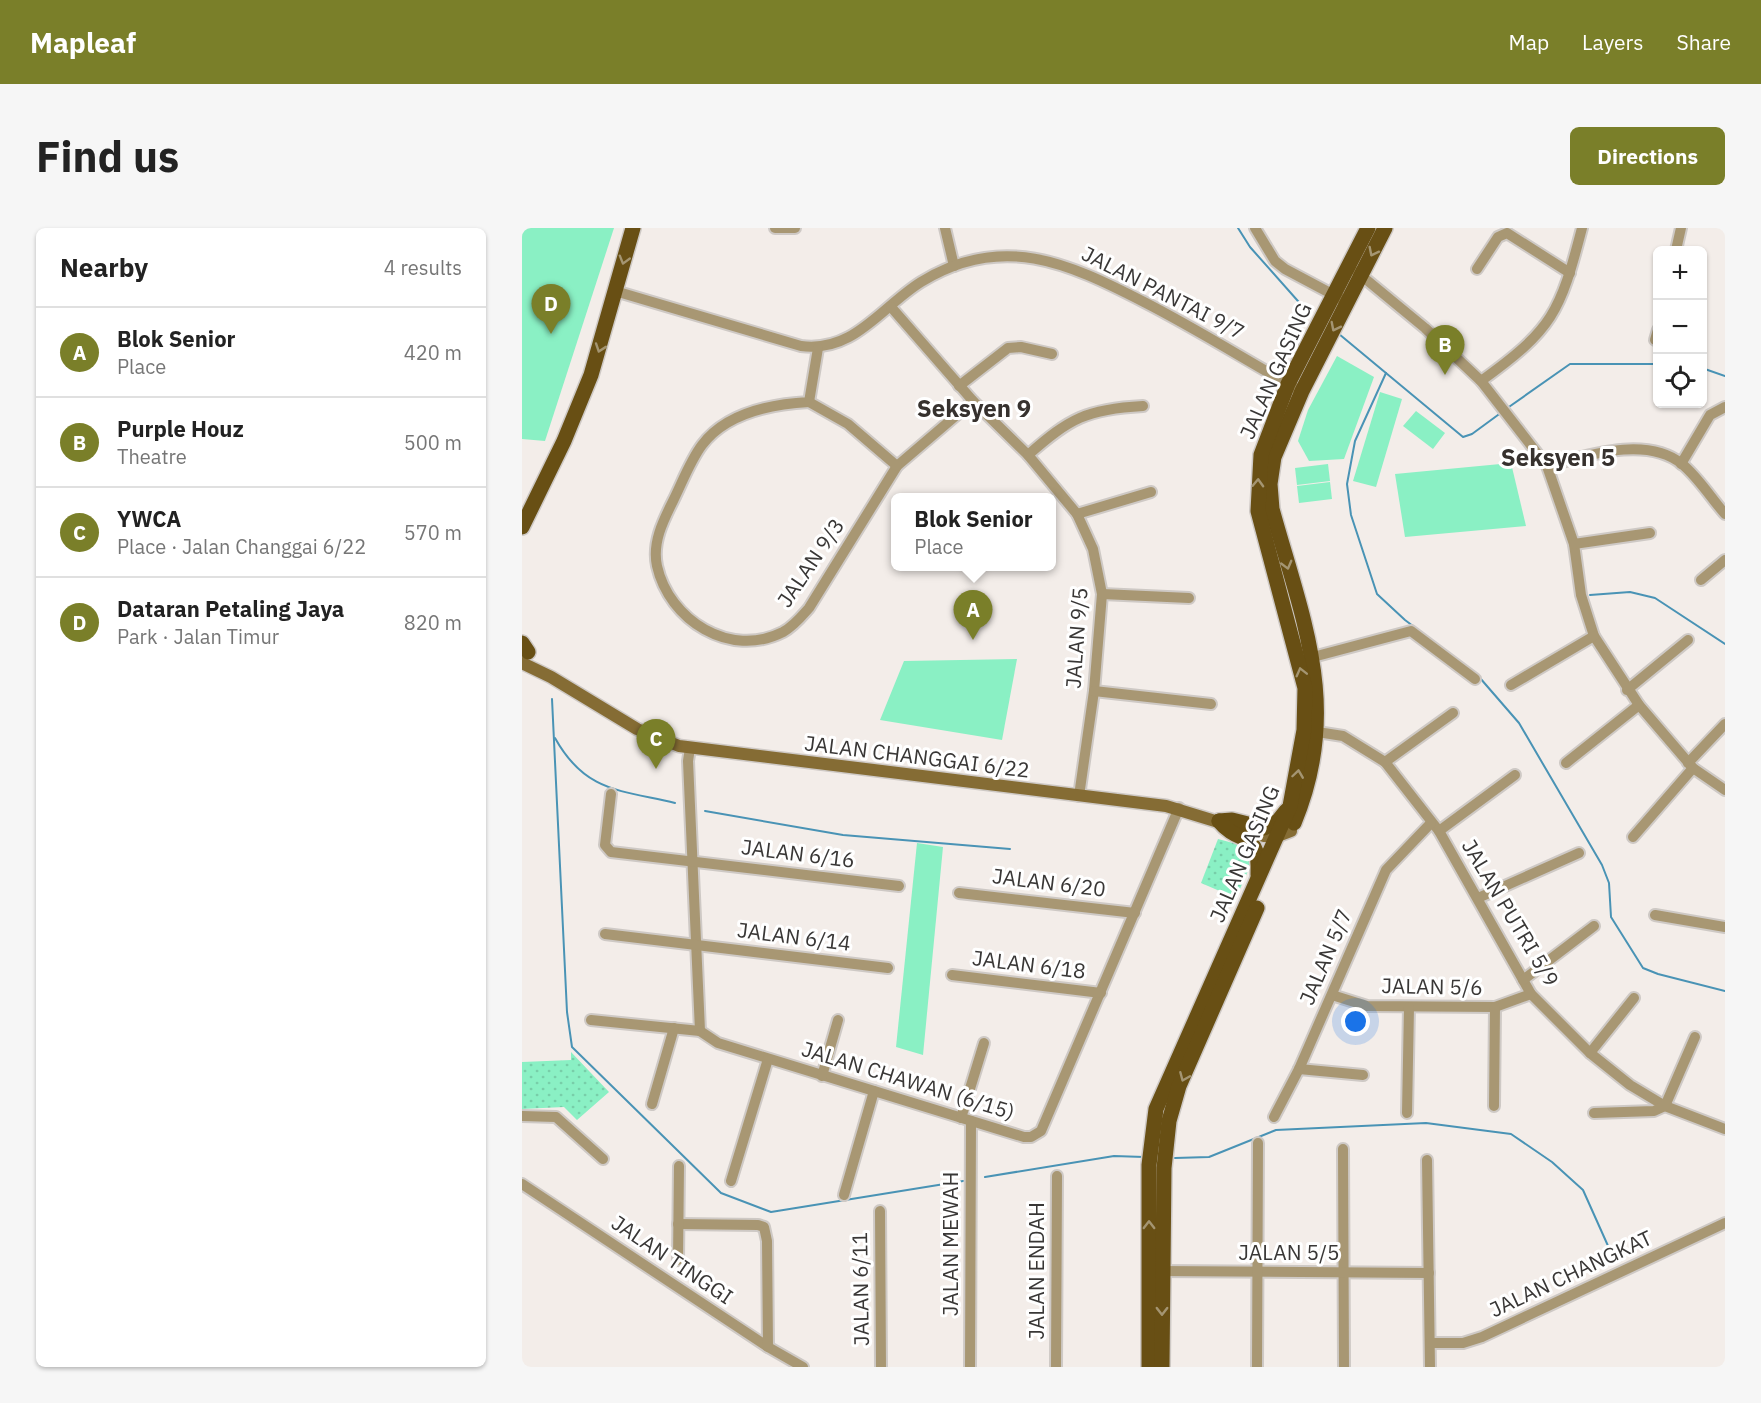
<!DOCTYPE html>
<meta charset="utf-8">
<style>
:root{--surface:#fff;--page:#f6f6f6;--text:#222;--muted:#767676;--line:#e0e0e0;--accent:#7a7f29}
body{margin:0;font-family:"IBM Plex Sans",sans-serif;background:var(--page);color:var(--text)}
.controls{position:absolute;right:18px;top:18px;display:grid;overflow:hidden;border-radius:9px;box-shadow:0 2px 4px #0004}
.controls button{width:54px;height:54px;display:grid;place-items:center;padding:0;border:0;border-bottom:2px solid var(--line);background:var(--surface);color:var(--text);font:30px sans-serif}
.you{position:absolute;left:834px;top:794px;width:21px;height:21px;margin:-15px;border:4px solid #fff;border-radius:50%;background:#1a73e8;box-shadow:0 0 0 9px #1a73e833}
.badge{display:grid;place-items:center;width:39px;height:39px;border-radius:50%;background:var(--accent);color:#fff;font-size:20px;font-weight:700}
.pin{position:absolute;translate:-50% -50px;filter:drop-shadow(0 2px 3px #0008)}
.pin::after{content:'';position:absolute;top:32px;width:21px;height:18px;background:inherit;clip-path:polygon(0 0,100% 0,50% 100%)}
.popup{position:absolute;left:369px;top:265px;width:165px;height:78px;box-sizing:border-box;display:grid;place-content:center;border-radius:9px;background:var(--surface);filter:drop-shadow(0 2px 4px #0005);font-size:20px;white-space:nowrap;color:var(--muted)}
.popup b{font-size:22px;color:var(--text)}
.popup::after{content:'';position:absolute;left:50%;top:100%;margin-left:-12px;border:12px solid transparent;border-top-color:var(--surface)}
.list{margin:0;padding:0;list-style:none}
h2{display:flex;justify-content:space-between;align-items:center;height:78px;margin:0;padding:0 24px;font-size:26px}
h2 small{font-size:20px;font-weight:400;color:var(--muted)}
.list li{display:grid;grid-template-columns:39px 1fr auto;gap:18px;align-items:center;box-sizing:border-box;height:90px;padding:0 24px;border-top:2px solid var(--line)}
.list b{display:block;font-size:22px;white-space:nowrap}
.list p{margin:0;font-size:20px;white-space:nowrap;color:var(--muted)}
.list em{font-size:20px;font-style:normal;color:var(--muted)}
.icon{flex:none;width:33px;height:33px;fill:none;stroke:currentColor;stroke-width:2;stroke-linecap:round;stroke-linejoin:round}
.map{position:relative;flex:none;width:1203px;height:1139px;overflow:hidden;border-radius:9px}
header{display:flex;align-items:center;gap:36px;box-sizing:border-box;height:84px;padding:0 30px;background:var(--accent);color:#fff}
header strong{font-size:28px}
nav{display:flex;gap:33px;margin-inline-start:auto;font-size:21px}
.intro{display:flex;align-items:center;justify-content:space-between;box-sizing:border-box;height:144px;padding:0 36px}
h1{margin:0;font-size:42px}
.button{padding:15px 27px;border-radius:9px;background:var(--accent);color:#fff;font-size:21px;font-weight:700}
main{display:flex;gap:36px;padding:0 36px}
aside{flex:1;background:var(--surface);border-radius:9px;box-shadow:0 2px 4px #0004}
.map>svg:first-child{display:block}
</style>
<header>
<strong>Mapleaf</strong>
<nav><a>Map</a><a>Layers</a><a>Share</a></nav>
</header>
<div class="intro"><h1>Find us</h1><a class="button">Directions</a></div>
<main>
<aside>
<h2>Nearby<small>4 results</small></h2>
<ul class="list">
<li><span class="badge">A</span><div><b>Blok Senior</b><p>Place</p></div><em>420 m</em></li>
<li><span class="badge">B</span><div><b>Purple Houz</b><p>Theatre</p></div><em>500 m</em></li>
<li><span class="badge">C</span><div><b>YWCA</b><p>Place · Jalan Changgai 6/22</p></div><em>570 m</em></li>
<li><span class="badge">D</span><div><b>Dataran Petaling Jaya</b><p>Park · Jalan Timur</p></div><em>820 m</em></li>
</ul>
</aside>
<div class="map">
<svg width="1203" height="1139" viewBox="0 0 1203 1139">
<defs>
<pattern id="grass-dots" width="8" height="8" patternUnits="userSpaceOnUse" patternTransform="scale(1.5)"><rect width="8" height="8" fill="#8af0c4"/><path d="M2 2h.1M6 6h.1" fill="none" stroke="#78cea9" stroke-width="1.8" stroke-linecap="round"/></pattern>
</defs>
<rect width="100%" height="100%" fill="#f3ede9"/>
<g fill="url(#grass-dots)">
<path d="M696,611L726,619L732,629L714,670L679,655Z"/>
<path d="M49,824L87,864L55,892L42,879L0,881V834L49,832Z"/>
</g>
<g fill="#8af0c4">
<path d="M0,0H92L23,213L0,211Z"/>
<path d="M815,128L852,149L822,231L787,233L776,213L786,182Z"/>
<path d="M858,164L880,171L854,259L831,253Z"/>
<path d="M894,183L923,205L911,221L881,198Z"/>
<path d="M989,235L1004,298L883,309L873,246Z"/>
<path d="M806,236L808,253L775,257L773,240Z"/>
<path d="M808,254L810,271L777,275L775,258Z"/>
<path d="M495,431L480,512L358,492L382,433Z"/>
<path d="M395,615L421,619L401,827L374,819Z"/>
</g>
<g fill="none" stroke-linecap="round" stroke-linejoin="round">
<g stroke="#4993b5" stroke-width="2">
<path d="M716,0L728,19L783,81"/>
<path d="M817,106L941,209L950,206L980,184"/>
<path d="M1180,140L1203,148"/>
<path d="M864,145L833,213L825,256L829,287L855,366L883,392L952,444"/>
<path d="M984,181L1048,136H1136"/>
<path d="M1068,367L1108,364L1133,370L1203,416"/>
<path d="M958,450L997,495L1080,637L1087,655L1089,689L1121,740L1136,746L1203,763"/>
<path d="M30,471L45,784L50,819L199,965L249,984L441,953"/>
<path d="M33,510C63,564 98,562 153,575"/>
<path d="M183,583L321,607L488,621"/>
<path d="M653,930L687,929L754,902L904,895L989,906L1030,934L1061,962L1091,1029"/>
<path d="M463,949L592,928L622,929"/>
</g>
<g stroke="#cec9c5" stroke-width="14">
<g id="street">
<path d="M253,0H273"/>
<path d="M423,0L432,38"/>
<path d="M733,0L753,33L763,41L825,74"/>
<path d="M1154,22L1159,0"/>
<path d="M955,41L976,9L985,5L1048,45"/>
<path d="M835,44L903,100L959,153L1025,238L1052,316L1059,367L1072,408L1117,477L1171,540L1203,562"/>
<path d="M93,63L279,118C332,125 359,79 399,54C480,4 546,35 622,74C673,100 722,131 772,159"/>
<path d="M369,79L451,173L506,227L555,286L571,321L580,366L572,463L557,568"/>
<path d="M1133,112L1136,102"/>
<path d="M296,120L287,174C249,176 204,185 180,217C168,233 160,255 151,273C141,293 130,315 135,338C147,392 208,431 261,404C272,398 279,389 287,380L375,238L451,173"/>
<path d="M959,153C1031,101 1038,85 1060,0"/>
<path d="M437,158L486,120L499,119L530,126"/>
<path d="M287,174L326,196L375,238"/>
<path d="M506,227C548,190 565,181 621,178"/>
<path d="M1159,236L1188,187L1203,179"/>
<path d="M1025,238C1064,228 1124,207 1160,236C1176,249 1189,270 1203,286"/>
<path d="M555,286L629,264"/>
<path d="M1052,316L1128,305"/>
<path d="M1179,352L1203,332"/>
<path d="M580,366L667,370"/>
<path d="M791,429L889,403L953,451"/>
<path d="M989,457L1072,408"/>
<path d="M1105,462L1166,412"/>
<path d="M572,463L689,476"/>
<path d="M789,503L821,508L863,534L917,603L1009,766L1068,825L1108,857L1143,878L1203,901"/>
<path d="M168,520L166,533L178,803L196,815L502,909H509L519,903L657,580"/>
<path d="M863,534L931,485"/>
<path d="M1044,535L1117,477"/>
<path d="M1166,535L1203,496"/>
<path d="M89,566L83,617L89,624L377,658"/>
<path d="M917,603L993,547"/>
<path d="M1111,609L1171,540"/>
<path d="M437,665L613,685"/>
<path d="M956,670L1057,625"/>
<path d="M1133,687L1203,699"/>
<path d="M83,706L366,740"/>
<path d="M430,747L579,765"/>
<path d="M1001,752L1072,698"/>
<path d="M810,767L845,778L973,779L1009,766"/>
<path d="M69,792L178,803"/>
<path d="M1068,825L1112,770"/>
<path d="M777,841L841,847"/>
<path d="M300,848L316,792"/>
<path d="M130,876L152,800"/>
<path d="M972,878L973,779"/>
<path d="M885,885L887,779"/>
<path d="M1072,885L1132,883L1143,878L1173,809"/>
<path d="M0,888L34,889L81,931"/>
<path d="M752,889L777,841L864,642L909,595"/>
<path d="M439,890L462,815"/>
<path d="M821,921L822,1139"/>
<path d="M905,932L908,1139"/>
<path d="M209,953L246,831"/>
<path d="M0,956L246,1119L281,1139"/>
<path d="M322,967L352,863"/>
<path d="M358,983L359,1139"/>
<path d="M156,996L236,997L242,999L245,1013L246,1119"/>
<path d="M156,1032L157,938"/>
<path d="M636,1043L907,1045"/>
<path d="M908,1115H941L960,1109L1203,995"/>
<path d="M448,1139L449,893"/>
<path d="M534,1139L535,948"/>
<path d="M735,1139L736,915"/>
</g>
</g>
<g stroke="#cec9c5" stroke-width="15">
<path id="secondary" d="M0,435L29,449L115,501L157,518L644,578L742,608H756L769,603"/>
</g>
<g stroke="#cec9c5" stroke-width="18">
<g id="primary">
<path d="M0,299L42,213L69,147L111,0"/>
<path d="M0,415L6,424"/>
<path d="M697,593L710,592L742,600L756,593L764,583"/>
<path d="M697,593C718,619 738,600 736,647"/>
<path d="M772,595C820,480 781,393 750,281L748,256L752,229L780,163L863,0"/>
<path d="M627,1139V937L634,881L768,578L782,502L783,460L736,283L739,227L766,156L846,0"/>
<path d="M640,1139L642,940L647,893L657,858L735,680"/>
</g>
</g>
<use href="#street" stroke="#a89773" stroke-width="10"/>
<use href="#secondary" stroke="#856c34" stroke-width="12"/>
<use href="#primary" stroke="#684f14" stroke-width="15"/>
</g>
<defs><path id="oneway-chevron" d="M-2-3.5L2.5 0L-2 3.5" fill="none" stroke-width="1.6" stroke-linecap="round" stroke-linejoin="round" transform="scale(1.5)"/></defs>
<g stroke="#a49572">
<use href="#oneway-chevron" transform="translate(851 24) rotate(117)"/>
<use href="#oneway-chevron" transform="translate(102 32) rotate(106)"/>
<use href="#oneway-chevron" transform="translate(813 99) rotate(117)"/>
<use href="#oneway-chevron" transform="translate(78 120) rotate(109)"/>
<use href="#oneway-chevron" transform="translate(736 255) rotate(-88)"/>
<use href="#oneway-chevron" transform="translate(765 337) rotate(75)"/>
<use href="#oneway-chevron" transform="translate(779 444) rotate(-104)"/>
<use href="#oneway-chevron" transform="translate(776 546) rotate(-82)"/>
<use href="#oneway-chevron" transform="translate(662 849) rotate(113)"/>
<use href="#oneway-chevron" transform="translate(627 997) rotate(-90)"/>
<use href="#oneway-chevron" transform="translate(640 1083) rotate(90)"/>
</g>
<g text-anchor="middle" stroke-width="6" stroke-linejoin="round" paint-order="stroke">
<g font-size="21" fill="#393736" stroke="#fff">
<text transform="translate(641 65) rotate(27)" y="7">JALAN PANTAI 9/7</text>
<text transform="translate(754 143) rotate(-66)" y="7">JALAN GASING</text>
<text transform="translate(289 335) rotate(-56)" y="7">JALAN 9/3</text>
<text transform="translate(555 410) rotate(-86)" y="7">JALAN 9/5</text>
<text transform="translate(395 529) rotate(7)" y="7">JALAN CHANGGAI 6/22</text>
<text transform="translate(276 626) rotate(7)" y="7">JALAN 6/16</text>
<text transform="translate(723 626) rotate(-67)" y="7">JALAN GASING</text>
<text transform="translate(527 655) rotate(7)" y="7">JALAN 6/20</text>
<text transform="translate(988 685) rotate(59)" y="7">JALAN PUTRI 5/9</text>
<text transform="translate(272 709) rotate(7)" y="7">JALAN 6/14</text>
<text transform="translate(804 729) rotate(-67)" y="7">JALAN 5/7</text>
<text transform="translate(507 737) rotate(7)" y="7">JALAN 6/18</text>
<text transform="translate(910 759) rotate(1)" y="7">JALAN 5/6</text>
<text transform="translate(386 853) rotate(17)" y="7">JALAN CHAWAN (6/15)</text>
<text transform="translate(429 1016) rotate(-90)" y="7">JALAN MEWAH</text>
<text x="767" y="1032">JALAN 5/5</text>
<text transform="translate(150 1032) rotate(34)" y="7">JALAN TINGGI</text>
<text transform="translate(515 1043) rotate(-90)" y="7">JALAN ENDAH</text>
<text transform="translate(1049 1046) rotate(-25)" y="7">JALAN CHANGKAT</text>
<text transform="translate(339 1061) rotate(-91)" y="7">JALAN 6/11</text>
</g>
<g font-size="24" font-weight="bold" fill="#36312e" stroke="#fff">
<text x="452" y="189">Seksyen 9</text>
<text x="1036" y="238">Seksyen 5</text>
</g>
</g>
</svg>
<div class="controls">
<button>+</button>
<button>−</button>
<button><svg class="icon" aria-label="locate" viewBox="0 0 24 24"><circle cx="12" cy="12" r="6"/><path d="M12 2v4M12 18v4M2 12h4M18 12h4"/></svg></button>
</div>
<div class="you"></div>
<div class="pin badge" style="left:451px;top:412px">A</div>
<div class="popup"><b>Blok Senior</b>Place</div>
<div class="pin badge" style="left:923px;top:147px">B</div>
<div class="pin badge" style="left:134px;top:541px">C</div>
<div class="pin badge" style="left:29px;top:106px">D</div>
</div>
</main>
